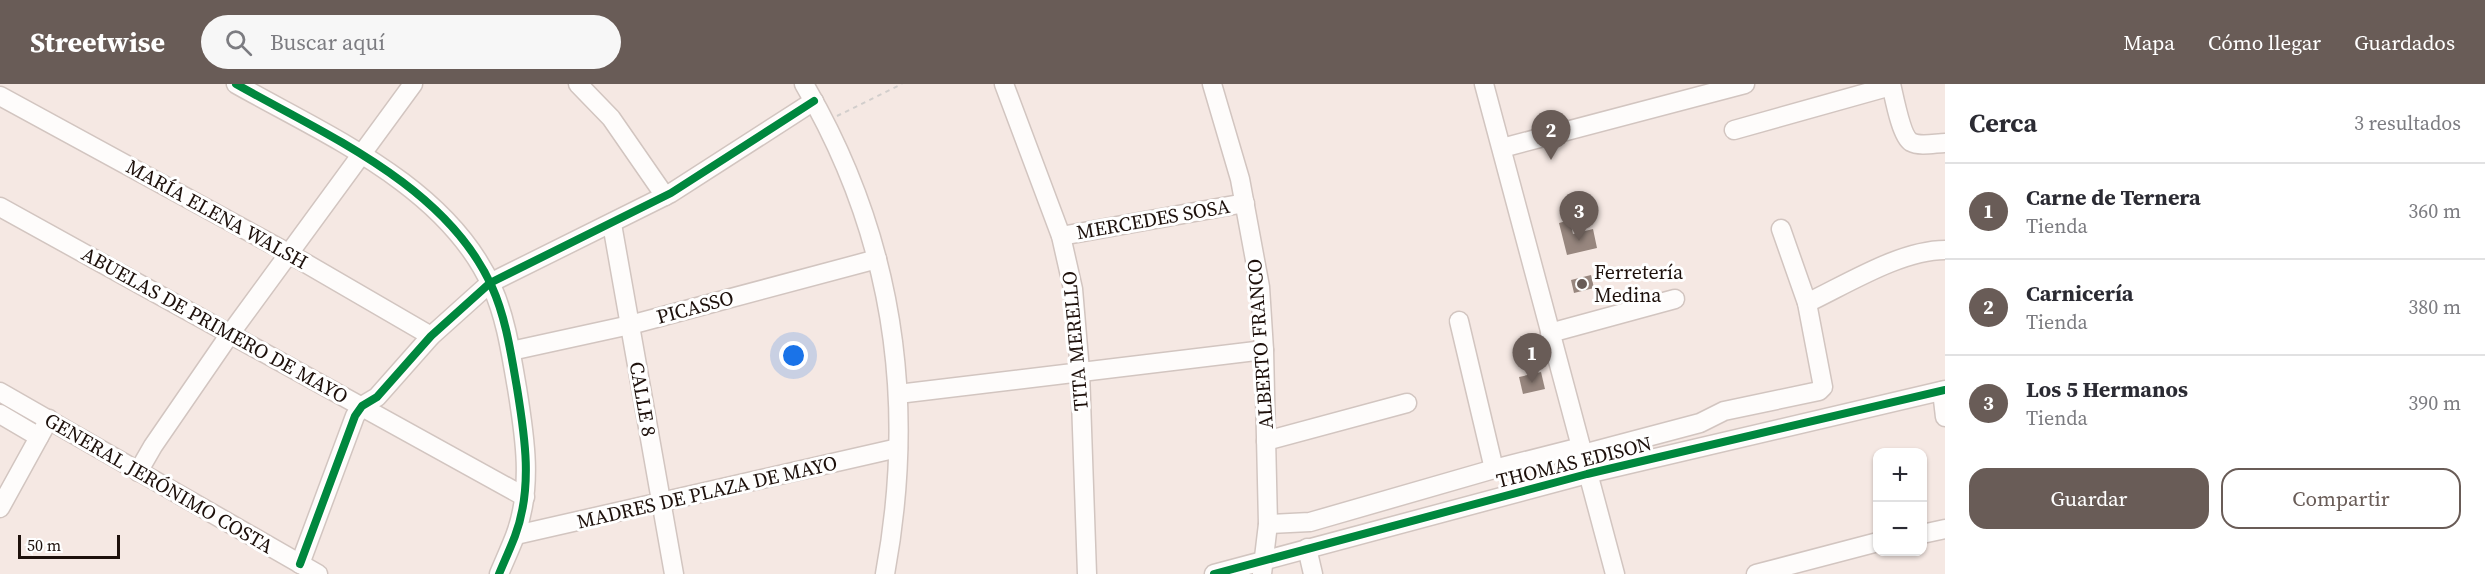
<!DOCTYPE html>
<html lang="es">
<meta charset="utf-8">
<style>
:root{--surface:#fff;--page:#f7f7f7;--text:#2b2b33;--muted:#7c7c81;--line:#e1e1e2;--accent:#695c57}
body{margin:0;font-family:"Source Serif 4",serif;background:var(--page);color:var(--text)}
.controls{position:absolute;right:18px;bottom:18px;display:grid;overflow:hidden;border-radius:12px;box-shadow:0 2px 4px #0004}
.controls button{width:54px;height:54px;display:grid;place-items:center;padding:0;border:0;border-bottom:2px solid var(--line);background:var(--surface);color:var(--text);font:30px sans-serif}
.scale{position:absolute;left:18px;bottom:15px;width:102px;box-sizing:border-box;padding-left:6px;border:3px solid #1d100b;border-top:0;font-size:16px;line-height:21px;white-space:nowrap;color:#1d100b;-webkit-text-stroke:4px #fff;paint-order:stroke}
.you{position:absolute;left:794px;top:272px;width:21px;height:21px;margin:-15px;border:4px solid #fff;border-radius:50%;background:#1a73e8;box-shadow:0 0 0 9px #1a73e833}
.badge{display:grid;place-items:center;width:39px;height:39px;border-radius:50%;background:var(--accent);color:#fff;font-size:20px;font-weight:700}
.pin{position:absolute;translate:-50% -50px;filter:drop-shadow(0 2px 3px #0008)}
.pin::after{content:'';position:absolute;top:32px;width:21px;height:18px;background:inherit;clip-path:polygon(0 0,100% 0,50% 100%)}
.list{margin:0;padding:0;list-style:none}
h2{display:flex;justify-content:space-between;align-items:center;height:78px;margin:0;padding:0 24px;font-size:26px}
h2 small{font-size:20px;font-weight:400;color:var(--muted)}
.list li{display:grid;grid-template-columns:39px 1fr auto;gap:18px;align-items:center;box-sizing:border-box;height:96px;padding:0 24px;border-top:2px solid var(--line)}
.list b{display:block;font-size:22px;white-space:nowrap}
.list p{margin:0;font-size:20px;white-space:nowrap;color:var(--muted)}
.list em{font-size:20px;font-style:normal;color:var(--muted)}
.actions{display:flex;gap:12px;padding:18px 24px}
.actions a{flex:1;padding:14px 0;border:2px solid var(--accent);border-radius:18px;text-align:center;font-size:21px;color:var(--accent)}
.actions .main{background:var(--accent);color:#fff}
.icon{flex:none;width:33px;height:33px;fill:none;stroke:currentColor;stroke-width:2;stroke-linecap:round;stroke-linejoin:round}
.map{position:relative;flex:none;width:1945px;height:490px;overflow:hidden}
header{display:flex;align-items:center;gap:36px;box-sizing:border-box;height:84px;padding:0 30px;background:var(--accent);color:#fff}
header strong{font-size:28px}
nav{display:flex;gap:33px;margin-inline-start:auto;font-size:21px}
.search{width:420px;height:54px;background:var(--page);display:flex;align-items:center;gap:15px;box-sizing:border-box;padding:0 21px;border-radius:33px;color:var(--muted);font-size:22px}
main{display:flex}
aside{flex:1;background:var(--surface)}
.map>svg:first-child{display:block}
</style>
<header>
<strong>Streetwise</strong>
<div class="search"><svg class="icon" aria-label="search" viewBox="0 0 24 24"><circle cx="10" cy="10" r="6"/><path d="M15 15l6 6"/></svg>Buscar aquí</div>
<nav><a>Mapa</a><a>Cómo llegar</a><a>Guardados</a></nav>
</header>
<main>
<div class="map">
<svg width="1945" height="490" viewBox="0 0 1945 490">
<rect width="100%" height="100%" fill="#f5e8e3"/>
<g fill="#97867e">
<path d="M1570,136L1573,150L1593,145L1597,164L1567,171L1559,139Z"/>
<path d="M1591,191L1594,204L1574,209L1571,196Z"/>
<path d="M1541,288L1545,305L1523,310L1519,293Z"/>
</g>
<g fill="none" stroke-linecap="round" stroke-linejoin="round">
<g stroke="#d2c5c0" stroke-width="21">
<g id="minor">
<path d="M236,0C326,51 447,102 492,203C506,234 511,270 517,304C525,353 533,404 515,452C510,465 504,478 499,490"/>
<path d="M578,0L611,34L665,112"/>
<path d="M804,0C893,152 917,317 885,490"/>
<path d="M1004,0L1061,152L1073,205L1080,287L1087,490"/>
<path d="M1212,0L1240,95L1260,203L1264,266L1268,440L1262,490"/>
<path d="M1484,0L1615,490"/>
<path d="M1891,0C1894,12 1901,52 1911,58C1920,63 1936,59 1945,59"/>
<path d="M0,12L288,169L431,252"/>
<path d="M1734,46L1891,2"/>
<path d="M1502,64L1745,0"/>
<path d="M0,123L525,413"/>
<path d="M612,140L674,490"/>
<path d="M1061,152L1245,119"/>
<path d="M1807,219C1847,200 1901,166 1945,166"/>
<path d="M1459,237L1494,385"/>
<path d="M1550,249L1675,215"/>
<path d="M511,267L630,241L877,175"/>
<path d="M1942,307L1945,333"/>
<path d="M0,308L318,490"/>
<path d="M898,310L1264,266"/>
<path d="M0,330L39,353"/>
<path d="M1266,357L1407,319"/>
<path d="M1583,370L1700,339L1724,327L1819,307L1823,303L1807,219L1781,145"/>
<path d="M138,388L153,362L230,250L413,0"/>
<path d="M0,424L49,335"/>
<path d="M1268,440L1310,438L1494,385L1581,363"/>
<path d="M1922,450L1945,445"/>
<path d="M516,451L898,364"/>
<path d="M1307,464L1313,490"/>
<path d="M300,480L355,332L362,322L377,313L431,252L490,199L671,109L814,17"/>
<path d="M1214,490L1587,390L1945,306"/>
<path d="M1756,490L1878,458"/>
</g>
</g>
<path stroke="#d2cecc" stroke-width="2" stroke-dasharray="4.5 4.5" stroke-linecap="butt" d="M837,32L902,0"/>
<use href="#minor" stroke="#fefcfb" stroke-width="18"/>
<g stroke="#fff" stroke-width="11">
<g id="cycleway">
<path d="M236,0C326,51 447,102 492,203C506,234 511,270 517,304C525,353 533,404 515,452C510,465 504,478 499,490"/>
<path d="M300,480L355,332L362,322L377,313L431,252L490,199L671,109L814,17"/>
<path d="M1214,490L1587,390L1945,306"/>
</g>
</g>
<use href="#cycleway" stroke="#00873e" stroke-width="8"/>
</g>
<circle fill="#695c57" stroke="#fff" stroke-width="2" cx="1582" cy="200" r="6"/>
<g text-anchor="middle" stroke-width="6" stroke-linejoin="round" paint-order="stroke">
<g font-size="20" fill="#1d100b" stroke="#fff">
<text transform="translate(217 130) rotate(29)" y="7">MARÍA ELENA WALSH</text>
<text transform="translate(1153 135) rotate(-10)" y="7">MERCEDES SOSA</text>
<text transform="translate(695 223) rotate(-15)" y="7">PICASSO</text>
<text transform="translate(215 241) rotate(29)" y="7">ABUELAS DE PRIMERO DE MAYO</text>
<text transform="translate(1075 257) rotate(-95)" y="7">TITA MERELLO</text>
<text transform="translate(1260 260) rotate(-94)" y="7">ALBERTO FRANCO</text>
<text transform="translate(643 315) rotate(80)" y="7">CALLE 8</text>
<text transform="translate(1574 378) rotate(-14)" y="7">THOMAS EDISON</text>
<text transform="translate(159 399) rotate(30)" y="7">GENERAL JERÓNIMO COSTA</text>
<text transform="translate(707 408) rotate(-13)" y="7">MADRES DE PLAZA DE MAYO</text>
</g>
<g font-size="20" fill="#1d100b" stroke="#fff" text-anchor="start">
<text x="1594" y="195">Ferretería<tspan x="1594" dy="23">Medina</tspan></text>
</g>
</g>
</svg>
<div class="controls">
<button>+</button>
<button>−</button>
</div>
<div class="scale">50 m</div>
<div class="you"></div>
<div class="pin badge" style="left:1532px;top:299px">1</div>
<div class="pin badge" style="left:1551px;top:76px">2</div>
<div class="pin badge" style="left:1579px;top:157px">3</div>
</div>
<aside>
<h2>Cerca<small>3 resultados</small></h2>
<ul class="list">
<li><span class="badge">1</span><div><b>Carne de Ternera</b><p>Tienda</p></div><em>360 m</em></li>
<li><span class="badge">2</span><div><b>Carnicería</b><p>Tienda</p></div><em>380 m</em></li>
<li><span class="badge">3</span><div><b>Los 5 Hermanos</b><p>Tienda</p></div><em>390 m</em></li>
</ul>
<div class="actions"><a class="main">Guardar</a><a>Compartir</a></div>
</aside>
</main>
